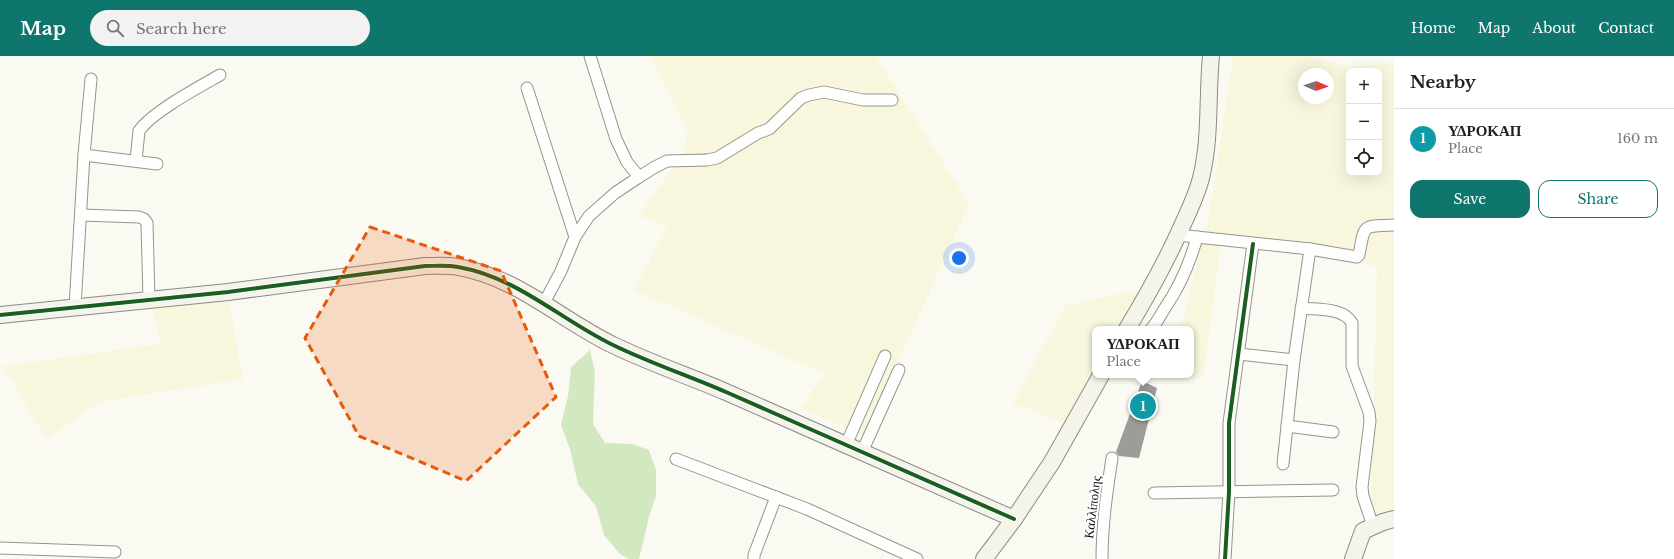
<!DOCTYPE html>
<meta charset="utf-8">
<style>
:root{--surface:#fff;--page:#f2f2f2;--text:#222;--muted:#767676;--line:#e0e0e0;--accent:#0f766e}
body{margin:0;font-family:"Libre Baskerville",serif;background:var(--page);color:var(--text)}
.controls{position:absolute;right:12px;top:12px;display:grid;overflow:hidden;border-radius:8px;box-shadow:0 4px 16px #0002}
.controls button{width:36px;height:36px;display:grid;place-items:center;padding:0;border:0;border-bottom:1px solid var(--line);background:var(--surface);color:var(--text);font:20px sans-serif}
.compass{position:absolute;left:1298px;top:12px;width:36px;height:36px;border-radius:50%;background:var(--surface);box-shadow:0 4px 16px #0002;rotate:92deg}
.you{position:absolute;left:959px;top:202px;width:14px;height:14px;margin:-10px;border:3px solid #fff;border-radius:50%;background:#1a73e8;box-shadow:0 0 0 6px #1a73e833}
.badge{display:grid;place-items:center;width:26px;height:26px;border-radius:50%;background:var(--accent);color:#fff;font-size:13px;font-weight:700}
.pin{position:absolute;translate:-50% -50%;border:2px solid #fff;box-shadow:0 1px 4px #0006}
.popup{position:absolute;left:1092px;top:270px;width:102px;height:52px;box-sizing:border-box;display:grid;place-content:center;border-radius:8px;background:var(--surface);filter:drop-shadow(0 1px 3px #0005);font-size:13px;white-space:nowrap;color:var(--muted)}
.popup b{font-size:15px;color:var(--text)}
.popup::after{content:'';position:absolute;left:50%;top:100%;margin-left:-8px;border:8px solid transparent;border-top-color:var(--surface)}
.list{margin:0;padding:0;list-style:none}
h2{display:flex;justify-content:space-between;align-items:center;height:52px;margin:0;padding:0 16px;font-size:17px}
h2 small{font-size:13px;font-weight:400;color:var(--muted)}
.list li{display:grid;grid-template-columns:26px 1fr auto;gap:12px;align-items:center;box-sizing:border-box;height:60px;padding:0 16px;border-top:1px solid var(--line)}
.list b{display:block;font-size:15px;white-space:nowrap}
.list p{margin:0;font-size:13px;white-space:nowrap;color:var(--muted)}
.list em{font-size:13px;font-style:normal;color:var(--muted)}
.actions{display:flex;gap:8px;padding:12px 16px}
.actions a{flex:1;padding:9px 0;border:1px solid var(--accent);border-radius:12px;text-align:center;font-size:14px;color:var(--accent)}
.actions .main{background:var(--accent);color:#fff}
.icon{flex:none;width:22px;height:22px;fill:none;stroke:currentColor;stroke-width:2;stroke-linecap:round;stroke-linejoin:round}
.map{position:relative;flex:none;width:1394px;height:503px;overflow:hidden}
header{display:flex;align-items:center;gap:24px;box-sizing:border-box;height:56px;padding:0 20px;background:var(--accent);color:#fff}
header strong{font-size:19px}
nav{display:flex;gap:22px;margin-inline-start:auto;font-size:14px}
.search{width:280px;height:36px;background:var(--page);display:flex;align-items:center;gap:10px;box-sizing:border-box;padding:0 14px;border-radius:22px;color:var(--muted);font-size:15px}
main{display:flex}
aside{flex:1;background:var(--surface)}
.map>svg:first-child{display:block}
</style>
<header>
<strong>Map</strong>
<div class="search"><svg class="icon" aria-label="search" viewBox="0 0 24 24"><circle cx="10" cy="10" r="6"/><path d="M15 15l6 6"/></svg>Search here</div>
<nav><a>Home</a><a>Map</a><a>About</a><a>Contact</a></nav>
</header>
<main>
<div class="map">
<svg width="1394" height="503" viewBox="0 0 1394 503">
<rect width="100%" height="100%" fill="#fbfaf2"/>
<g fill="#f8f7de" fill-rule="evenodd">
<path d="M650,0H876L969,148L865,380L800,352L825,318L634,234L667,172L639,159L682,99L688,78Z"/>
<path d="M1233,0H1313L1349,11L1394,6V456L1371,460L1377,210L1221,188L1203,323L1180,319H1191V273H1181L1210,154ZM1349,15H1379V117H1349ZM1304,18H1328V42H1304Z"/>
<path d="M1148,232L1124,273H1095V319L1068,369L1013,347L1066,249Z"/>
<path d="M228,240L243,323L100,346L46,383L3,310L161,288L150,247Z"/>
</g>
<path fill="#d2e8c0" d="M590,294L595,316L593,368L605,387L632,388L649,394L656,414V440L649,461L639,503H629L620,498L604,479L596,450L578,428L570,393L561,369L568,340L571,311Z"/>
<path fill="#9e9c98" d="M1142,325L1157,332L1139,402L1119,400L1116,396Z"/>
<g fill="none" stroke-linecap="round" stroke-linejoin="round">
<g stroke="#949490" stroke-width="13">
<g id="street">
<path d="M527,32L575,181"/>
<path d="M84,99L157,108"/>
<path d="M136,105L139,75C152,56 199,31 220,19"/>
<path d="M639,121L655,111L667,105L707,104L717,102L758,77L769,73L801,42L809,39L824,36L863,44H892"/>
<path d="M81,159L139,161L144,163L147,167L149,244"/>
<path d="M1178,179L1310,193L1357,201L1359,199C1365,168 1361,170 1394,169"/>
<path d="M544,247L561,215L575,181L589,160L615,137L639,121L627,106L616,83L590,0"/>
<path d="M75,251L84,99L91,23"/>
<path d="M1301,252C1317,254 1343,251 1352,267V310L1369,356L1370,365L1362,431L1363,440L1373,470"/>
<path d="M1151,273C1157,267 1160,260 1165,252C1180,230 1190,207 1197,181"/>
<path d="M1239,298L1294,304"/>
<path d="M1287,370L1333,376"/>
<path d="M846,389L885,300"/>
<path d="M862,396L899,314"/>
<path d="M676,403L807,453L917,503"/>
<path d="M1283,408L1294,304L1310,193"/>
<path d="M1154,437L1333,434"/>
<path d="M0,492L115,496"/>
<path d="M754,503V499L776,441"/>
<path d="M1102,503C1102,469 1107,435 1112,402"/>
<path d="M1225,503L1229,436V367L1253,188"/>
</g>
</g>
<g stroke="#8b8a87" stroke-width="18">
<g id="secondary">
<path d="M0,259L228,236L425,210C436,210 447,209 458,211C517,221 561,264 613,289C650,307 689,320 726,336C822,378 918,421 1014,463"/>
<path d="M1127,273C1147,240 1166,206 1182,170C1189,155 1197,138 1201,122C1211,82 1207,40 1211,0"/>
<path d="M984,503L1014,463L1052,406L1101,319"/>
<path d="M1353,503L1363,475L1383,466L1394,463"/>
</g>
</g>
<use href="#street" stroke="#fefefd" stroke-width="11"/>
<use href="#secondary" stroke="#f5f4ea" stroke-width="16"/>
<g stroke="#fff" stroke-width="6">
<g id="cycleway">
<path d="M0,259L228,236L425,210C436,210 447,209 458,211C517,221 561,264 613,289C650,307 689,320 726,336C822,378 918,421 1014,463"/>
<path d="M1225,503L1229,436V367L1253,188"/>
</g>
</g>
<use href="#cycleway" stroke="#1b5e20" stroke-width="4"/>
</g>
<path fill="#e8590c" fill-opacity="0.2" stroke="#e8590c" stroke-width="3" stroke-dasharray="8 5" stroke-linejoin="round" d="M370,171L501,215L556,341L466,425L359,380L305,282Z"/>
<g text-anchor="middle" stroke-width="4" stroke-linejoin="round" paint-order="stroke">
<g font-size="13" fill="#0d0d0d" stroke="#fff">
<text transform="translate(1092 451) rotate(-83)" y="5">Καλλίπολης</text>
</g>
</g>
</svg>
<div class="controls">
<button>+</button>
<button>−</button>
<button><svg class="icon" aria-label="locate" viewBox="0 0 24 24"><circle cx="12" cy="12" r="6"/><path d="M12 2v4M12 18v4M2 12h4M18 12h4"/></svg></button>
</div>
<svg class="compass" viewBox="-18 -18 36 36"><path d="M0-13l5 13h-10z" fill="#e53935"/><path d="M0 13l5-13h-10z" fill="#767676"/></svg>
<div class="you"></div>
<div class="pin badge" style="left:1143px;top:350px;background:#0f9aa8">1</div>
<div class="popup"><b>ΥΔΡΟΚΑΠ</b>Place</div>
</div>
<aside>
<h2>Nearby<small></small></h2>
<ul class="list">
<li><span class="badge" style="background:#0f9aa8">1</span><div><b>ΥΔΡΟΚΑΠ</b><p>Place</p></div><em>160 m</em></li>
</ul>
<div class="actions"><a class="main">Save</a><a>Share</a></div>
</aside>
</main>
